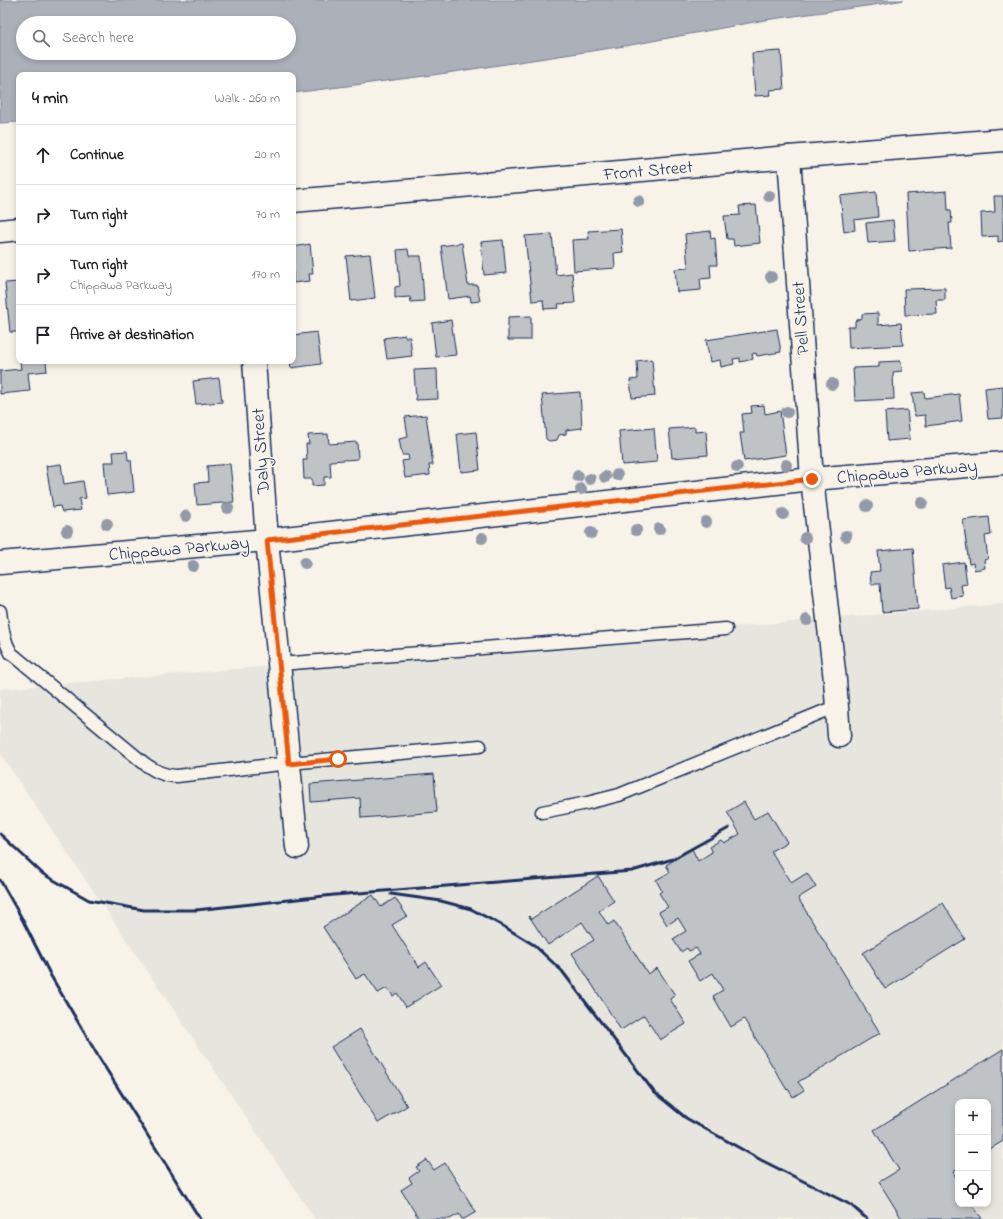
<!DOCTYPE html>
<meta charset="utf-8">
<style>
:root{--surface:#fff;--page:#f2f2f2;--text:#202124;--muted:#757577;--line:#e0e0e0}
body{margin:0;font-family:"Indie Flower",sans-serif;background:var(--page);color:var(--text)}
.controls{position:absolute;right:12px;bottom:12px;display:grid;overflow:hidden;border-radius:8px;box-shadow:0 2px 6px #0003}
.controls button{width:36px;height:36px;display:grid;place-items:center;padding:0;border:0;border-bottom:1px solid var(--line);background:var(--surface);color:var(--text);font:20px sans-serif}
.stop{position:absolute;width:12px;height:12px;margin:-9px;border:3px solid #ea580c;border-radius:50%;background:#fff}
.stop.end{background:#ea580c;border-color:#fff;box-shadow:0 1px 4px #0008}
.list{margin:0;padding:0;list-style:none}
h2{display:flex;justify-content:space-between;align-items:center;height:52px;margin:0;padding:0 16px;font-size:17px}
h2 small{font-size:13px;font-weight:400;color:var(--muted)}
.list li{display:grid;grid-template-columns:26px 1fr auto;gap:12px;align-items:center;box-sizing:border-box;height:60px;padding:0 16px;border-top:1px solid var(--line)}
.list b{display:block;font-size:15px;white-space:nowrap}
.list p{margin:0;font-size:13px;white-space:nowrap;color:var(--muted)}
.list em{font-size:13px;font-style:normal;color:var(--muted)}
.icon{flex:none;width:22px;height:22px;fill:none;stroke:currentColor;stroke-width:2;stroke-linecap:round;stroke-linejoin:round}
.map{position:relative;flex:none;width:1003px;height:1219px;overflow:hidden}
.search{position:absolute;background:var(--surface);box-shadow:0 2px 6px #0003;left:16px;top:16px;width:280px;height:44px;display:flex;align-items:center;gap:10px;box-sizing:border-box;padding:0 14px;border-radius:22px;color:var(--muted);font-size:15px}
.panel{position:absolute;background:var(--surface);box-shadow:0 2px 6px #0003;left:16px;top:72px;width:280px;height:292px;border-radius:8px}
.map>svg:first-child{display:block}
</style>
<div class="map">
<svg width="1003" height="1219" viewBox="0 0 1003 1219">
<rect width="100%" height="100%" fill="#f7f3e8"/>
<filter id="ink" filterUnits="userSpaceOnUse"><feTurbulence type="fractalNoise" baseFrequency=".025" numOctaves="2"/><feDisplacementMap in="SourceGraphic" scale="8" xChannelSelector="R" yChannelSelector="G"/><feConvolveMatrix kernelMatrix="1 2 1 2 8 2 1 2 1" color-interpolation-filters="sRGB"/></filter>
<g filter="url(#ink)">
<path fill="#e6e5de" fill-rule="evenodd" d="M1003,604V1219H315L0,753V689ZM958,1102H988V1204H958Z"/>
<path fill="#acb0b9" stroke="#727c95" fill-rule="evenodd" d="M0,0H904L881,4L765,20L631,45L440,74L293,93V75H19V122L0,123ZM23,23H289V53H23Z"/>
<g fill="#c0c3c5" stroke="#1b2f5e">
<path d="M781,51L784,89L770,90L771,95L755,96L752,53Z"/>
<path d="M947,191L948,210H951L952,223H949L951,248L909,251L906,194Z"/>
<path d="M876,192L878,217L854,220L855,230L844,232L840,196Z"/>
<path d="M994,196H1003V241L998,242V236L982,237L981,213L995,212Z"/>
<path d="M756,205L760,243L734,246L733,239H727L724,216L740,215L739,206Z"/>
<path d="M893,220L895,241L868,243L866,223Z"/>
<path d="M621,229L623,252L614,253L615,268L574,271L572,240L589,239L588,231Z"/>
<path d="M710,231L711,239L715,238L717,265H710L711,278L700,279L701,290L677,292L675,269L688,268L685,234Z"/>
<path d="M552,234L556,275L572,273L575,303L558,304L559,308L544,309L543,300L532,301L525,236Z"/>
<path d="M503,240L506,273L484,275L481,242Z"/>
<path d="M462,243L468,285H477L480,301L471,302L470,296L448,299L441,246Z"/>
<path d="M310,244L313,274H309L310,281L293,283V247Z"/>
<path d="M408,249L409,256H421L424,301L411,302L410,297L395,298V287L400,286L397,250Z"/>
<path d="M370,254L375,298L351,301L346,256Z"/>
<path d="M19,282V348L18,332H10L5,283Z"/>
<path d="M945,288V300H936L937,314L905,315L904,289Z"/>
<path d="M878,313V325L901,323L903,345L849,348L848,327H855V321L862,318V314Z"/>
<path d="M531,316V340H508V317Z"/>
<path d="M451,320L456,355L436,357L432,323Z"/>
<path d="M777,329L781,352L757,356L756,353L752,354L753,359L740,362V358L733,359L734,364L721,367L720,360L710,362L706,340Z"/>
<path d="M317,332L321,364L291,368L290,361H293V335Z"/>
<path d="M405,335V337H410L412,356L387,359L384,338Z"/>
<path d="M652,359L655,396L632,398L630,380L638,379L637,361Z"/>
<path d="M20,361H46L47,371L28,373L30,391L0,394V371L21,369Z"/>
<path d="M901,361L902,371L893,372L894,399L855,401L853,368L879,367V362Z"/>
<path d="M437,369L438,399L416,400L414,370Z"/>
<path d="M219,378L222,402L196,404L193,381Z"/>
<path d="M1003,386V418L988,419L985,388Z"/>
<path d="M580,392L582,428L566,430V434L559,435L557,440L549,441L546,439L542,395Z"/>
<path d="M924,392L925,398L959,394L962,421L926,426L925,415L915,416L912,393Z"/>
<path d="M764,405L765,414L780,411L786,455L744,461L740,433H744L742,414L752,413L751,406Z"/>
<path d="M907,410L910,439L887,441L885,412Z"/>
<path d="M426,415L433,465H429L430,475L405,478L402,461L409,460L408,455H402L399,439L408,437L405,417Z"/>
<path d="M695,427V432L706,431L708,455L672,458L669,429Z"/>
<path d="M654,428L657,462L622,465L619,431Z"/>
<path d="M476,432L480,470L461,472L457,434Z"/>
<path d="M328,434L329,444L357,442L358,459L330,461L331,477H324V485L312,486V479H304L303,460H307L306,444H309L308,435Z"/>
<path d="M127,451L128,460H131L134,492L107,495L104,462H114L113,452Z"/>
<path d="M61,464L64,484L83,481L86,498L79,499L81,510L62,512L60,506L53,507L46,466Z"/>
<path d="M230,464L234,502L197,505L195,483L208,482L207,466Z"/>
<path d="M989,517L991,535L985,536L988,559L984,560L985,568L974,570L973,563L969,564L963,520Z"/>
<path d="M913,548L918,609L882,612L880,584H871L870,572L880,571L878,551Z"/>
<path d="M964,562L967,584L961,585L963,596L951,598L949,587L945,588L942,565Z"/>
<path d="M434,774L437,812L361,818L360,798L311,802L310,784Z"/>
<path d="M744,802L754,819L768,811L787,842L771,851L791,883L807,873L816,887L798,898L880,1033L798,1082L804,1090L793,1097L788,1089L787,1090L744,1019L731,1027L713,996L723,990L713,973L700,981L688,961L700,954L696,948L689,951L687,948L681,952L673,939L686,931L678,918L667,925L659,912L668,907L659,893L662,891L656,880L670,872L666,865L692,849L698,861L712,852L709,847L721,840L724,843L740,834L727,812Z"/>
<path d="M598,876L614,901L599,911L608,925L614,921L648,974L657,968L675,995L670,999L686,1024L660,1040L644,1015L621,1030L572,953L594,940L582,922L548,945L529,916L531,919Z"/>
<path d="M373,895L381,907L395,898L407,916L392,925L419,967L426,962L441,985L406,1007L397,993L393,996L387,988L378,993L365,974L356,979L323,927Z"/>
<path d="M943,903L965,939L885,989L863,953Z"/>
<path d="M360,1029L407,1106L378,1123L331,1047Z"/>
<path d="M1003,1049V1141L988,1150V1102H958V1169L953,1172L958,1181V1204H972L982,1219H902L879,1182L899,1170L874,1130Z"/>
<path d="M427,1160L434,1170L445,1163L476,1212L464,1219H462L459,1214L450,1219H419L401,1190L412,1183L409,1178L419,1171L416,1167Z"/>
</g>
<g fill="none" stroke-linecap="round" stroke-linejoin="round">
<g stroke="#1b2f5e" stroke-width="15">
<g id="service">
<path d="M0,611C2,626 3,639 11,653L145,764C155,771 164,776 177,776L289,763L480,746"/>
<path d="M280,664L726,629"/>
<path d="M542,812L587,803L619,795L837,706"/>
</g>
</g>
<g stroke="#1b2f5e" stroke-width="25">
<g id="minor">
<path d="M789,157L812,479L835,680L839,736"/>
<path d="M293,201L789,157L1003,140"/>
<path d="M0,231L19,229"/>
<path d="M254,361L267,540L297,847"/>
<path d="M0,563L267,540L812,479L1003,463"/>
</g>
</g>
<use href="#service" stroke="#f7f3e8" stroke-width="12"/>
<use href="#minor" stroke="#f7f3e8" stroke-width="22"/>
<g stroke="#1b2f5e" stroke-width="3">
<path d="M0,834L43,874L89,900L144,910H196L334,895L632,871L673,859L729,828"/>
<path d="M0,880L20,915L51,976L98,1056L200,1219"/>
<path d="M391,894L441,901L471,909L503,926L534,945L562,971L654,1092L686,1118L761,1160L851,1205L867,1219"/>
</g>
</g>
<g fill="#9399a9">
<circle cx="769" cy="196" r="6"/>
<circle cx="639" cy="201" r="6"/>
<circle cx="771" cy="277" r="6"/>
<circle cx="832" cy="384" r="6"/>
<circle cx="787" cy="412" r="6"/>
<circle cx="786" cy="465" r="6"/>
<circle cx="737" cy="467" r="6"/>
<circle cx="617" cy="475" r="6"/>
<circle cx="578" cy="476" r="6"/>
<circle cx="605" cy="477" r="6"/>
<circle cx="590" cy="479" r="6"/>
<circle cx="581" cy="489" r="6"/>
<circle cx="922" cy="503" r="6"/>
<circle cx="867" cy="506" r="6"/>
<circle cx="228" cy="508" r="6"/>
<circle cx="783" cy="514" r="6"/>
<circle cx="186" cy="516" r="6"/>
<circle cx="706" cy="522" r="6"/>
<circle cx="107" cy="524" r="6"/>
<circle cx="659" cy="529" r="6"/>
<circle cx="636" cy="530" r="6"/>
<circle cx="67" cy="531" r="6"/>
<circle cx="591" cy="533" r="6"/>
<circle cx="846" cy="536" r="6"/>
<circle cx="482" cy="538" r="6"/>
<circle cx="805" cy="538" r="6"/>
<circle cx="305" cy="563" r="6"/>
<circle cx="193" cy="566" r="6"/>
<circle cx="807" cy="620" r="6"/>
</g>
</g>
<g fill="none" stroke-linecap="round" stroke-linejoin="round" filter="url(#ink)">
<path stroke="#ea580c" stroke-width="5" d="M338,759L289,764L267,540L812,479"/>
</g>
<g text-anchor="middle" stroke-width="3" stroke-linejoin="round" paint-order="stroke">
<g font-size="18" fill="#1b2f5e" stroke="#f7f3e8">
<text transform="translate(648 170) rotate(-5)" y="6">Front Street</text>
<text transform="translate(800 318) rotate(-94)" y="6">Pell Street</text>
<text transform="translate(260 451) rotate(-94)" y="6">Daly Street</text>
<text transform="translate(907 471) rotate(-5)" y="6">Chippawa Parkway</text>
<text transform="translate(179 548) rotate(-5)" y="6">Chippawa Parkway</text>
</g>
</g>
</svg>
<div class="controls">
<button>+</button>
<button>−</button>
<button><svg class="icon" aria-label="locate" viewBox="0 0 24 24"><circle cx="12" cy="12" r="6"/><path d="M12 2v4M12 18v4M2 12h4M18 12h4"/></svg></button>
</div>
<div class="stop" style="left:338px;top:759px"></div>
<div class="stop end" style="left:812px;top:479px"></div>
<div class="search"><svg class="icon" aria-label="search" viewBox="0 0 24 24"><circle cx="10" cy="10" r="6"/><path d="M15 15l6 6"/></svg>Search here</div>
<section class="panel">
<h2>4 min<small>Walk · 260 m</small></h2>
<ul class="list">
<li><svg class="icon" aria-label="ahead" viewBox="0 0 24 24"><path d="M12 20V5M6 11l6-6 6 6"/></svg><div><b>Continue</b></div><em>20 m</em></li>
<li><svg class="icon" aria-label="right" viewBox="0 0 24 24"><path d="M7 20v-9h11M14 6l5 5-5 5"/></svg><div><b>Turn right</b></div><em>70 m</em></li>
<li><svg class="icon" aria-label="right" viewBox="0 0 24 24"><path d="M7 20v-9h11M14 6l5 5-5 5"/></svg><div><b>Turn right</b><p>Chippawa Parkway</p></div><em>170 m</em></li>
<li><svg class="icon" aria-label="arrive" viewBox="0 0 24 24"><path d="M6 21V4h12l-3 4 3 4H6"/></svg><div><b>Arrive at destination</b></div></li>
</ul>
</section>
</div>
